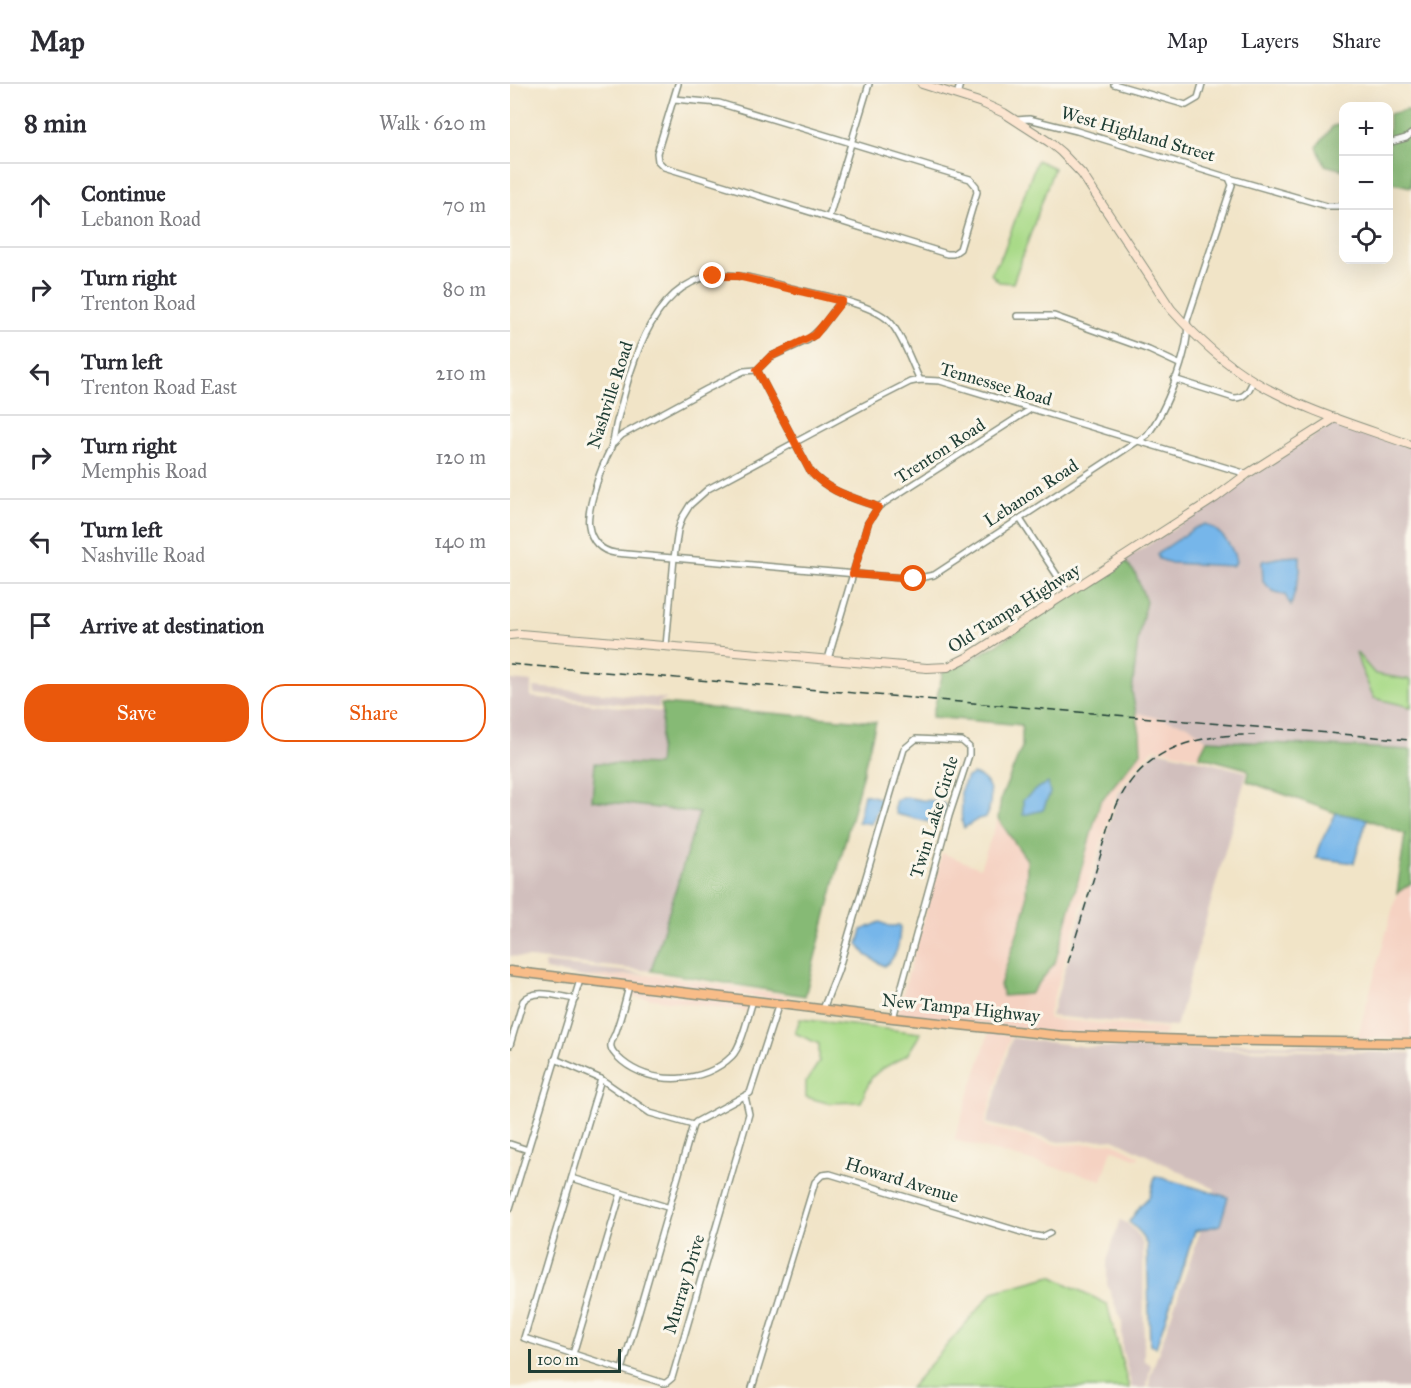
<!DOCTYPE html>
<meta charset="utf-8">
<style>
:root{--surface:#fff;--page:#f2f2f3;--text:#2b2b33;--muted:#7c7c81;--line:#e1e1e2;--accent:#ea580c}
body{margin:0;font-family:"IM FELL Great Primer",serif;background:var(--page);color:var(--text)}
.controls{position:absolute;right:18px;top:18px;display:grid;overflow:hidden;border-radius:12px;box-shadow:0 6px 24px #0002}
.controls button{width:54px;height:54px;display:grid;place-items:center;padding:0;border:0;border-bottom:2px solid var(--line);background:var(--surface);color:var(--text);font:30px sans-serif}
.scale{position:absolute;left:18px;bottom:15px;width:93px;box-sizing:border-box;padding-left:6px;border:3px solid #1f3d34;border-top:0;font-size:16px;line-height:21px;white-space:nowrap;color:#1f3d34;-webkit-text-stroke:4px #fbf7ec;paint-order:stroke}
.stop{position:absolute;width:18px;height:18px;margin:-14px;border:4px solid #ea580c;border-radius:50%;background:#fff}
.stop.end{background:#ea580c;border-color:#fff;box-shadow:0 2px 6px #0008}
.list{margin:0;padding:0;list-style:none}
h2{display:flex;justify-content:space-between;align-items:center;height:78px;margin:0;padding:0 24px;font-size:26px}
h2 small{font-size:20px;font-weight:400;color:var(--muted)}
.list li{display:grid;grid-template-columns:39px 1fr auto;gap:18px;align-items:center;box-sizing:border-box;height:84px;padding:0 24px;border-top:2px solid var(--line)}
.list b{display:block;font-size:22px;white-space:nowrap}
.list p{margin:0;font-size:20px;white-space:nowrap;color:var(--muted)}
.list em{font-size:20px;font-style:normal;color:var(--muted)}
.actions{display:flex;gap:12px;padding:18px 24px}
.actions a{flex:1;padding:14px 0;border:2px solid var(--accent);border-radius:24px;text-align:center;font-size:21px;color:var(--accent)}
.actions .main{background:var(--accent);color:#fff}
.icon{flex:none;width:33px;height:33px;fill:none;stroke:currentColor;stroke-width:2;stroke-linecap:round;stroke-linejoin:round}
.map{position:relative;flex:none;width:901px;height:1304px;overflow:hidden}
header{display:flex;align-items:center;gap:36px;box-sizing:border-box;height:84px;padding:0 30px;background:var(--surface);border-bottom:2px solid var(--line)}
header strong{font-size:28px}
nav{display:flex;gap:33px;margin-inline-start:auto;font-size:21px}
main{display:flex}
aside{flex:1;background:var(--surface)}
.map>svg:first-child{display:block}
</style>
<header>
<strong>Map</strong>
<nav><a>Map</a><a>Layers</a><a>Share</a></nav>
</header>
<main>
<aside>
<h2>8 min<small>Walk · 620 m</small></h2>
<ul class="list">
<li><svg class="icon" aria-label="ahead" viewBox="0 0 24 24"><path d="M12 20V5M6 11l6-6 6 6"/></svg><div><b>Continue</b><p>Lebanon Road</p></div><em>70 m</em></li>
<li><svg class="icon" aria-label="right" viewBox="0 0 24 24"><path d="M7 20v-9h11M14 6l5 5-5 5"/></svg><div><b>Turn right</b><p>Trenton Road</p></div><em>80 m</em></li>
<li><svg class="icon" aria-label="left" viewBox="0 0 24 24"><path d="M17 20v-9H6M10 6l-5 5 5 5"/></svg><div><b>Turn left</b><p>Trenton Road East</p></div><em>210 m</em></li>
<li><svg class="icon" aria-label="right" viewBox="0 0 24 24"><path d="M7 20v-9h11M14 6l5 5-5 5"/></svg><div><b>Turn right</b><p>Memphis Road</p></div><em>120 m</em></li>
<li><svg class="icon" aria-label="left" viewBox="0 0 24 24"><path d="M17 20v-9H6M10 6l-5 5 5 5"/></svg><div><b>Turn left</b><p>Nashville Road</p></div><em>140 m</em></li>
<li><svg class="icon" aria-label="arrive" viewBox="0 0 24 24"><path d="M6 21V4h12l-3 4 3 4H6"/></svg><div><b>Arrive at destination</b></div></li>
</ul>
<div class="actions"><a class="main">Save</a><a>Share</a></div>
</aside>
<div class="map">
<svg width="901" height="1304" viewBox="0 0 901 1304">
<rect width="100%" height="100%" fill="#fbf7ec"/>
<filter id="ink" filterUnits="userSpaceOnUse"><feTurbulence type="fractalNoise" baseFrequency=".0167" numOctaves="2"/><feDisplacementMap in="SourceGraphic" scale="12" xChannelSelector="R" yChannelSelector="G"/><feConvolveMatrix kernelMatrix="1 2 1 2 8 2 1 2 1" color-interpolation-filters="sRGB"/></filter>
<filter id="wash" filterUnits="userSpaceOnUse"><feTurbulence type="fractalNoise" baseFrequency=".008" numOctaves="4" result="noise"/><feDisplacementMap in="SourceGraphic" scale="24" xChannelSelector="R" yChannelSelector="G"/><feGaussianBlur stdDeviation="1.35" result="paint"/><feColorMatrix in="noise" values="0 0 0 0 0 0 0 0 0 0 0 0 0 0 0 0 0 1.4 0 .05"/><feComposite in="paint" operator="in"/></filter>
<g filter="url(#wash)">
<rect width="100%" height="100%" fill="#f1e4c7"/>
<g fill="#f5d2c2">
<path d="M627,629L678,641L697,656L689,672L691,674L645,664L625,684L607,708L538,932L540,935L657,945L654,952L553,949L387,931L432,769L470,784L488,735L517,776L516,823L490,901L545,879L590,718L631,668Z"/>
<path d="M901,799V955H847L887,809Z"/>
<path d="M146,891L278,912L279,917L74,893Z"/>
<path d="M122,906L238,920L236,927L120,912Z"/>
<path d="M479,948L501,951L475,1038L476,1042L548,1061L603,1059L629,1072L628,1075L602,1065L592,1096L444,1056Z"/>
</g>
<g fill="#d1bfbd" fill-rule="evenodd">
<path d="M826,338L901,364V596L865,590L847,569L864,614L901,623V666L697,656L678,641L627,629L622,608L628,556L636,517L614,476L707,417L739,393ZM705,444L674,480L661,479ZM785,472H790L781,521L775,511L763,507L752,492L754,485L760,474Z"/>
<path d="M0,596L21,598V613L153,628L148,681L85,679L82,715L189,729L141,887L0,872Z"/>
<path d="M23,603L157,615L149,618V624L24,610Z"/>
<path d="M647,666L737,688L666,943L541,932L609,708L627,686Z"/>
<path d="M34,879L138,890L74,893L35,886Z"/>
<path d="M502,954L579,963L901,969V1304H639L640,1293L705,1105L604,1055L549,1058L477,1039Z"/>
<path d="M653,959L901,962V966L652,962Z"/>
<path d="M610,1136L617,1139L626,1148L633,1161L634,1276L641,1281L636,1304H622L612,1264V1239L597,1200V1177Z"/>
</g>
<g fill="#a9da88" stroke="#648c5e" stroke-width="1.5">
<path d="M527,76L544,84L503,199L489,198L481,190L493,169Z"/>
<path d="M846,568L865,590L901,596V623L864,614L850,582Z"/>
<path d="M290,935L411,949L397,971L370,986L361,994L351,1018L317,1019L296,1013V998L309,978V960L285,949Z"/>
<path d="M541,1192L597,1220L619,1304H400L483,1208Z"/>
</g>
<g fill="#86ba74" stroke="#527c54" stroke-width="1.5">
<path d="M897,26L901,27V103L879,98V30Z"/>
<path d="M833,40H834L833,86L815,81L807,63L823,42Z"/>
<path d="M614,476L625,489L636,517L628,556L622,608L630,649L631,668L590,718L545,879L520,910L493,912L490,901L516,823L517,776L488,735L491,714L512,663V641L422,633L433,588L449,582L486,561Z"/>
<path d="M151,620L366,638L295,912L141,887L189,729L82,716L85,679L148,681L153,628Z"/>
<path d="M697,656L901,666V799L887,809L895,750L857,735L826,729L737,697L739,689L737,685L689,672Z"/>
</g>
<g fill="#76b6ea" stroke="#4a7a8f" stroke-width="1.5">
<path d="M695,440C710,446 723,461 726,478L722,482L661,479L649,475L647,470L685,444Z"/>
<path d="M790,472V488L781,522L775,511L763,507L753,498L752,477L772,473Z"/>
<path d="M463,690C484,695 483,716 476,733L468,735L454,744C448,732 455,720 450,708L457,693Z"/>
<path d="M538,699L540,709L533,726L513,731V716L529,703Z"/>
<path d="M354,710L373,715L361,740L348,738Z"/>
<path d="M392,713C399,713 405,715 412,716C421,717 442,715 435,731C432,736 428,738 423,739L386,730L384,723L386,716Z"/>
<path d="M826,729L857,735L844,779L806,774L809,762Z"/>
<path d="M370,838L379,842H390C389,858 389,873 374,882L356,871L348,860L352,846Z"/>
<path d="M645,1092L718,1113L710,1141L685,1147L646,1263L640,1260L637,1161L628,1146L619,1138L631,1121L640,1112Z"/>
</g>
</g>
<g filter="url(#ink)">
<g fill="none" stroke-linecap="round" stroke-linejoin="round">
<g stroke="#88907e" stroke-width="8">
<g id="street">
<path d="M604,0L676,21L688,14L692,0"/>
<path d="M447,11L450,0"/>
<path d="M164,15L209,19L460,95L466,102L467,108L450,165L443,170H437L154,83L148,77L147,69L168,0"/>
<path d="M878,59L896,54L901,50"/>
<path d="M719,94L817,122H828L834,119"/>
<path d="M319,133L359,0"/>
<path d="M507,232H544L639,266L669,280"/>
<path d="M247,286L300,387C318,408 344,414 368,423"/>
<path d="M664,295L724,314C736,314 739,306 743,297"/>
<path d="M410,296C401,278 394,255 381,239C366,221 316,212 293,207C268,201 243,192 217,191C144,189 122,278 108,334C105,342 105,352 102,360C101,366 97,371 95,377C89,390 76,429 79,442C81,457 91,467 105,469L404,495L424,491L637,351C655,329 681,265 677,237L722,101L719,94L567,47L519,35L506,36"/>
<path d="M104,359L112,351L197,305L234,287L247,286L260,273L298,256L312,243L331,217"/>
<path d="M510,435L558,508"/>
<path d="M156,562L164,474L168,446L172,434L180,421L198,405L353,322L400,298L410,296L430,297L737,390"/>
<path d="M318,575L358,439L368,423L521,325"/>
<path d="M119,902C115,918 111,934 105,950C103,954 100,959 101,963C102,969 108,973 112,977C142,1002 194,1000 222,972C232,962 238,931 243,917"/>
<path d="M313,925L328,887L394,665L406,655L452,657L459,663V671L439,732L383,934"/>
<path d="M0,961L13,917C24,903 50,913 65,915"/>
<path d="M45,975L91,995L140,1029L183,1041"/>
<path d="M91,995L14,1254L153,1299H156L162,1294L239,1030L235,1012"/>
<path d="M183,1041L186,1038L240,1009L269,919"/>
<path d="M0,1060L18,1066"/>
<path d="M62,1094L160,1124"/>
<path d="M0,1124L70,896"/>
<path d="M63,1270L111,1109"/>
<path d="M112,1286L183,1041"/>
<path d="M242,1304L305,1098L312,1091L320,1090L521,1151L532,1153L540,1149"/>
</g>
</g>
<g stroke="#88907e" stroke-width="10">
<g id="secondary">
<path d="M412,0L472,19L494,29L539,58L551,68L572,90L661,225C685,252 712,278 744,297C792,326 848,342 901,361"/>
<path d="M0,551L10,550L417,584L438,583L458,573L705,414L737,390L825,334"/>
</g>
</g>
<g stroke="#88907e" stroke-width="11">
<path id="primary" d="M0,887L383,934L553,952L682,956L901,959"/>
</g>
<use href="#street" stroke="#fff" stroke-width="5"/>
<use href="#secondary" stroke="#fce5d0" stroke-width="8"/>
<use href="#primary" stroke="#f8bd89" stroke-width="8"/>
<g stroke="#1f3d34" stroke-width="1.5" stroke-dasharray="9 4.5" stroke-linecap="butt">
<path d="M0,580L901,656"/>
<path d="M558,879L603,730C627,666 682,650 745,651"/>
</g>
</g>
</g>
<g fill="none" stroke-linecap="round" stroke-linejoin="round" filter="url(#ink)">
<path stroke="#ea580c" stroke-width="8" d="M203,192H228L332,217L305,251L260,273L247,286L300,387C318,408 344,414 368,423L358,439L343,490L404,495"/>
</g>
<g text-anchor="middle" stroke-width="6" stroke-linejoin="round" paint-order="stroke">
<g font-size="18" fill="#1f3d34" stroke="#fbf7ec">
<text transform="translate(628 50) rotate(16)" y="6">West Highland Street</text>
<text transform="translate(486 300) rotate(16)" y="6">Tennessee Road</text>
<text transform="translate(100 311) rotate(-72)" y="6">Nashville Road</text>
<text transform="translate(430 367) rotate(-33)" y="6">Trenton Road</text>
<text transform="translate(521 409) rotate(-33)" y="6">Lebanon Road</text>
<text transform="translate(504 524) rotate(-32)" y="6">Old Tampa Highway</text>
<text transform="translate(424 733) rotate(-73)" y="6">Twin Lake Circle</text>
<text transform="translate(451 924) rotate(6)" y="6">New Tampa Highway</text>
<text transform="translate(392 1096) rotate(17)" y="6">Howard Avenue</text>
<text transform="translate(174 1200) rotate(-73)" y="6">Murray Drive</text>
</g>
</g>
</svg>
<div class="controls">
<button>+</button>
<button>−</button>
<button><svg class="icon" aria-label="locate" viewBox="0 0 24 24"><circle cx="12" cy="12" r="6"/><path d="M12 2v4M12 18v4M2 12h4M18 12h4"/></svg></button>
</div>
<div class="scale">100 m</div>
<div class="stop" style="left:404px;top:495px"></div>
<div class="stop end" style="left:203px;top:192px"></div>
</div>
</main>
